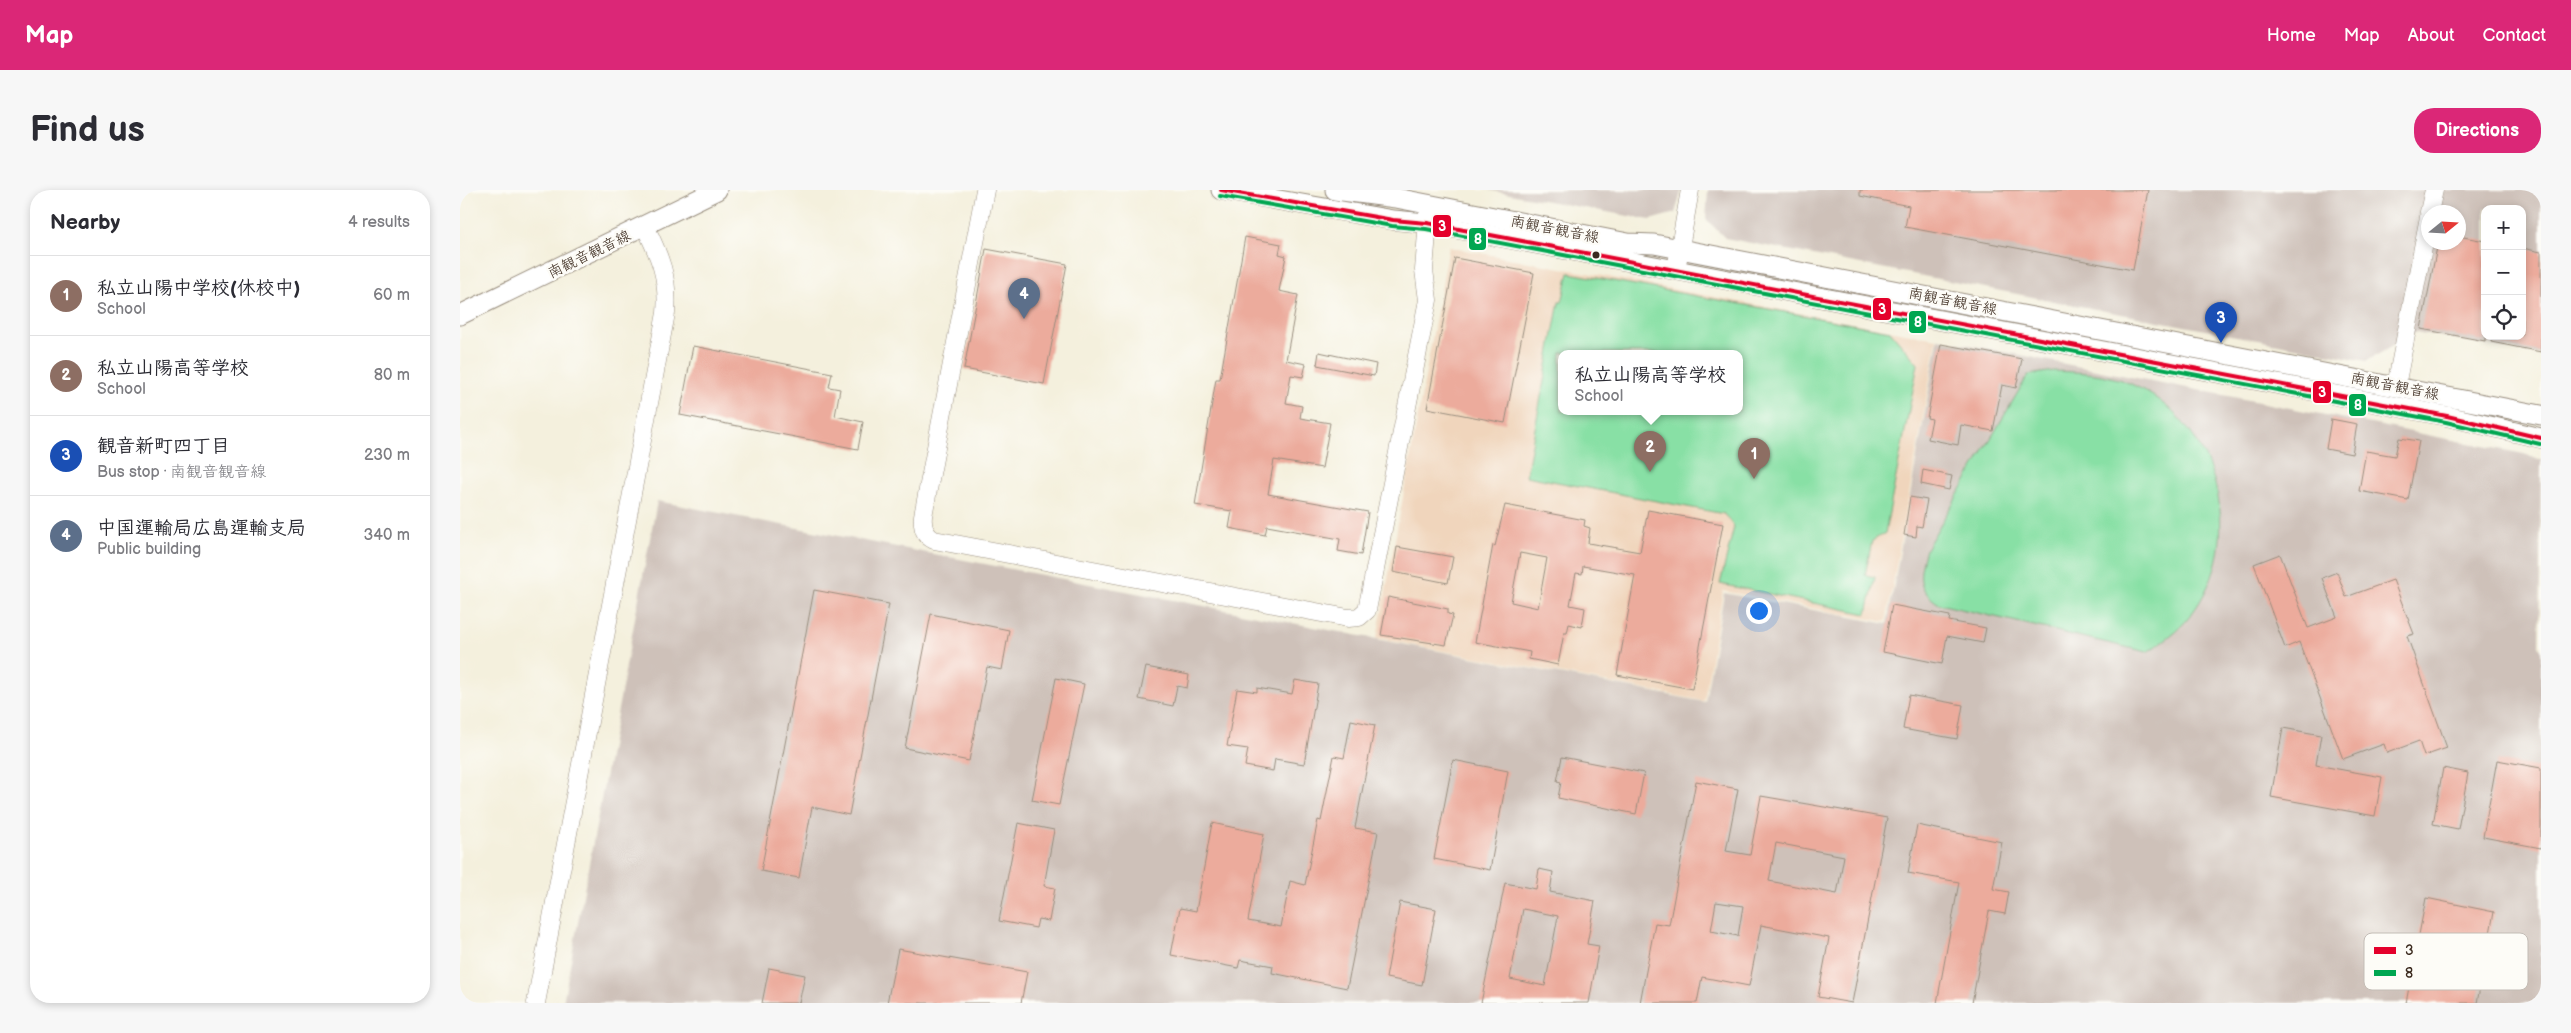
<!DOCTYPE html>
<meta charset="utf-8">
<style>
:root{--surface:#fff;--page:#f7f7f7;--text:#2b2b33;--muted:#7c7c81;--line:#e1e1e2;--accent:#db2777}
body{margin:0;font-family:"Balsamiq Sans","Klee One",sans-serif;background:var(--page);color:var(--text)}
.controls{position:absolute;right:15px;top:15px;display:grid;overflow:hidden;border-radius:10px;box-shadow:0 2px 8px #0003}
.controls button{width:45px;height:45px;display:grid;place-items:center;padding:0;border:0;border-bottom:1px solid var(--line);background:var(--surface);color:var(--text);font:25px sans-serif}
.compass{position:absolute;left:1961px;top:15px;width:45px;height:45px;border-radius:50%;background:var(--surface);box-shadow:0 2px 8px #0003;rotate:72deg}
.you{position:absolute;left:1298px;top:420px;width:18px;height:18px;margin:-12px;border:4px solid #fff;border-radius:50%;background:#1a73e8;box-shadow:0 0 0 8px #1a73e833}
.badge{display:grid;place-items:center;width:32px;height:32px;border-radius:50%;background:var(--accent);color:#fff;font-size:16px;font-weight:700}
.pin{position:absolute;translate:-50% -41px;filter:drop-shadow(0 1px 2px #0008)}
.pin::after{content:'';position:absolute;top:26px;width:18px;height:15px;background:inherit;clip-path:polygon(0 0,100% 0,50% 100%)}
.popup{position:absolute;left:1098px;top:160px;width:185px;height:65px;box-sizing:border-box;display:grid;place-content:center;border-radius:10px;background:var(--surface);filter:drop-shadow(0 1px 4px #0005);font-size:16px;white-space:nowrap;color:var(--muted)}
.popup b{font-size:19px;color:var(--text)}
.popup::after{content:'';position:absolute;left:50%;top:100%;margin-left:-10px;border:10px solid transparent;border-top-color:var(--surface)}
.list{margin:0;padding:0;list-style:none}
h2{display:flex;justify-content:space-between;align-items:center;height:65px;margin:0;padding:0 20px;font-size:21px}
h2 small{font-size:16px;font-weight:400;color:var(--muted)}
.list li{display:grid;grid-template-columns:32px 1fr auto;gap:15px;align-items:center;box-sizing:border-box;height:80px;padding:0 20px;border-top:1px solid var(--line)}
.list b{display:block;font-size:19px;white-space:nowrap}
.list p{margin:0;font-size:16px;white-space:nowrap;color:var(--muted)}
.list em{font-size:16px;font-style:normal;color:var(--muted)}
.icon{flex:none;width:28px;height:28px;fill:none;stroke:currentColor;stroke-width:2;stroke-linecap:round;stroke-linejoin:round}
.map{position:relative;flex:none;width:2081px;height:813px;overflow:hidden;border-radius:20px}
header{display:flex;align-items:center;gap:30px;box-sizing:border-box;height:70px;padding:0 25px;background:var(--accent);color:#fff}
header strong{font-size:24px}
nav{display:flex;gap:28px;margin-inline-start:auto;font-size:18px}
.intro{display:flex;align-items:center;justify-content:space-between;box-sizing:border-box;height:120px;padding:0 30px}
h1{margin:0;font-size:35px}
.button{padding:12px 22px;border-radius:20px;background:var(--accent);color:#fff;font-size:18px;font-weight:700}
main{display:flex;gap:30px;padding:0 30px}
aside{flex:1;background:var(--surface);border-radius:20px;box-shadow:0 2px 8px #0003}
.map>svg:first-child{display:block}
</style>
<header>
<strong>Map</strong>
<nav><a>Home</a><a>Map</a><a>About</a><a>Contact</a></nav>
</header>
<div class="intro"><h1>Find us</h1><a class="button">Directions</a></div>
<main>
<aside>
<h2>Nearby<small>4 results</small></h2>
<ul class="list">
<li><span class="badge" style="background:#8d6e63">1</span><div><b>私立山陽中学校(休校中)</b><p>School</p></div><em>60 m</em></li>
<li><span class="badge" style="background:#8d6e63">2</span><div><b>私立山陽高等学校</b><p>School</p></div><em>80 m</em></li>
<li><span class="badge" style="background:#1a4fb4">3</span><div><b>観音新町四丁目</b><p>Bus stop · 南観音観音線</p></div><em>230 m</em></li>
<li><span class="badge" style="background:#5c6f8a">4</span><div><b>中国運輸局広島運輸支局</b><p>Public building</p></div><em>340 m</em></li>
</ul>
</aside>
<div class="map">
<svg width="2081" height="813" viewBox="0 0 2081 813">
<rect width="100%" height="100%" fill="#fdfcf7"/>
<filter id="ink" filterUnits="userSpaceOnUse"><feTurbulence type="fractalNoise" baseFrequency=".02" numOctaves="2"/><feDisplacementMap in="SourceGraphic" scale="10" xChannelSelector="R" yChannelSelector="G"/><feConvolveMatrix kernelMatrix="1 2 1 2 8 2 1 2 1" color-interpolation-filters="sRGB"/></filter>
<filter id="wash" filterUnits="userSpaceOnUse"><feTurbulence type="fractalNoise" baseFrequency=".0096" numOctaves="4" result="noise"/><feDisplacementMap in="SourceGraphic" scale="20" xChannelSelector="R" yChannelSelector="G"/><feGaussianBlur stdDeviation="1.12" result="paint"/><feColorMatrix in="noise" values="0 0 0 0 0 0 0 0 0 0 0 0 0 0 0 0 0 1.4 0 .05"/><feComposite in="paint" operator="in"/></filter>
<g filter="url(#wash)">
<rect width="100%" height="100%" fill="#f4f0dd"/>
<path fill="#f0d5bc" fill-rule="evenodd" d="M989,57L1477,149L1426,432L1263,401L1244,511L917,448ZM1101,163H1279V221H1101Z"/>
<g fill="#cec1b9" fill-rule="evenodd">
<path d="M1028,0H1222L1215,23L1190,30Z"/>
<path d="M1248,0H2081V165L1956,142L1907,171L1265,48L1246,29ZM2025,19H2062V146H2025ZM1969,22H1999V52H1969Z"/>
<path d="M1478,149L2064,264L2081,270L2079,458L2081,459V813H103L197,311L1245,512L1264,403L1427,434Z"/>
</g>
<g fill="#88e0a5" stroke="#628562" fill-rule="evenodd">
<path d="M1109,83L1430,141L1458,174L1425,343L1412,351L1405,385L1415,387L1407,424L1260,394L1274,337L1264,324L1066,286L1099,112H1102ZM1101,163H1279V221H1101Z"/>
<path d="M1594,181C1620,182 1645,183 1669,193C1758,231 1790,349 1730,426C1719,441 1702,452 1687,462L1479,414C1455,398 1459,385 1466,359L1568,185Z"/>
</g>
<g id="blocks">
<g fill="#ecab9c" fill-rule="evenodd">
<path d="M1400,0H1688L1673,80L1445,37L1449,16L1400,6Z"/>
<path d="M1998,46L2025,51V151L1961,139L1978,52H1998Z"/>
<path d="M785,47L821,54L819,64L826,66L819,101L838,105L826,170L846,174L843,187L831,185L826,213L842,216L840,228L870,233L862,278L814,270L808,304L908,322L901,365L878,361L880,349L807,336L805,345L769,338L772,321L735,315L756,189H760Z"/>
<path d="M2062,58L2081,62V162L2031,152L2032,146H2062Z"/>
<path d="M526,59L607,74L584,194L504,179Z"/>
<path d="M995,68L1074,83L1045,233L967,218Z"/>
<path d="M1481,154L1562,169L1556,198L1542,195L1533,241L1501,235L1498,255L1468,249L1472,229L1467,228Z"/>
<path d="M233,156L372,183L369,197L380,199L375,226L403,232L398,259L220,225Z"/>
<path d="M859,162L916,174L914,186L857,175Z"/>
<path d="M1871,229L1897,234L1892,264L1866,259Z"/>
<path d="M1939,248L1959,251L1948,310L1899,301L1906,261L1935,266Z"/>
<path d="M1463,280L1492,286L1489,300L1461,294Z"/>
<path d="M1450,307L1467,310L1462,337L1457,336L1456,347L1444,345Z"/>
<path d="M1045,315L1125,330L1124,336L1130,338L1128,353L1180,362L1188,320L1263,334L1232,499L1157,485L1175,385L1123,376L1122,384L1116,383L1110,415L1125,418L1122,437L1109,434L1107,443H1104L1098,475L1069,469L1070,462L1015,452L1033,355L1035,356ZM1060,363L1087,368L1078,418L1051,412Z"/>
<path d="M937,357L993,367L988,393L933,382Z"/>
<path d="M1820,364L1848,438L1877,427L1862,388L1877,382L1886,407L1933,390L1954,444L1947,446L1987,558L1964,566L1959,551L1927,563L1924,554L1883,569L1839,452L1825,458L1794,374Z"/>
<path d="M354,400L429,414L389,625L352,617L339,688L301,681Z"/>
<path d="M928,407L988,419V424L993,425L986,455L921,445Z"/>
<path d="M1432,415L1490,426L1489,431L1526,438L1523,453L1487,446L1482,474L1423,462Z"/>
<path d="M471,424L549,440L542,480L527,477L509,571L445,558Z"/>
<path d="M686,477L729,485L727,498L717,496L713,516L679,509Z"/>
<path d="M596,488L624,494L599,615L572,610Z"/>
<path d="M835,490L858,494L844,574L815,569L813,581L785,576L788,559L767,556L777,499L797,502V498L832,504Z"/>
<path d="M1449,505L1503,515L1497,549L1443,539Z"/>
<path d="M891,530L915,535L895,638L918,642L887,798L812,783L813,776L780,770L778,778L711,765L720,718L736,721L752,633L804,644L788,731L821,737L830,691L845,695L858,630L861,631L874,566L884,568Z"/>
<path d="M1823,538L1861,545L1856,575L1922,587L1915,626L1811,607Z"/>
<path d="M1102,567L1184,583L1176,624L1098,608L1101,592L1097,591Z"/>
<path d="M993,570L1048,581L1030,680L974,669Z"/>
<path d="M2037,570L2081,578V658L2023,647Z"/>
<path d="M1983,578L2008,583L1998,639L1973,634Z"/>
<path d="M1236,591L1278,599L1266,661L1290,665L1301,606L1427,628L1392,813L1358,807L1369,748L1301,735L1289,796L1242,787L1237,813H1180L1195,733L1209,735ZM1316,653L1384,666L1377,704L1309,691ZM1256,712L1283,716L1278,746L1251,741Z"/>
<path d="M558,633L594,640L584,696L595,698L589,731L578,729L576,738L539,731Z"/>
<path d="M1457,635L1542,652L1533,699L1549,702L1545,724L1529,721L1512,813H1477L1499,692L1448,683Z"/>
<path d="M1079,679L1093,682L1090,702L1135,711L1127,754L1139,756L1129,813H1021L1045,693L1076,699ZM1063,719L1098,726L1085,796L1050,789Z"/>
<path d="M1966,708L2034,722L2025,770L2051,775L2047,797L2021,792L2017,813H1946Z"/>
<path d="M940,712L976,719L962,795L926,788Z"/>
<path d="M438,759L567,782L561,813H427Z"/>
<path d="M309,778L345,785L339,813H302Z"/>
</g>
</g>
</g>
<g filter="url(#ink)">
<use href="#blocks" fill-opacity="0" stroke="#988d7e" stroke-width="1"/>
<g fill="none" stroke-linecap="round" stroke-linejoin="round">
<g stroke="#988d7e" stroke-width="19">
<g id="tertiary">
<path d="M525,0L463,326C462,336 464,345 474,350L888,428L899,427L907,420L968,110L964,80L969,19"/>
<path d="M1969,22L1974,0"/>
<path d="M1216,80L1230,0"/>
<path d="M1936,196L1969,27"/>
<path d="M76,813L206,123C209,88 200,67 185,36"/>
</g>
</g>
<g stroke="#988d7e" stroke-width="21">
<g id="secondary">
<path d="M761,0L933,30L967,33L1987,226L2081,248"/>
<path d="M875,0L936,8L1168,53L1194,54L2081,225"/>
<path d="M0,125L257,0"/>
</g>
</g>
<use href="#tertiary" stroke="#fff" stroke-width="18"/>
<use href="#secondary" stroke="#fff" stroke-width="19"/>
<g stroke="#fdfcf7" stroke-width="8">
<path id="bus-1" d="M761,0L933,30L967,33L1987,226L2081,248"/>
</g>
<g stroke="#fdfcf7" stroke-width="8">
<path id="bus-2" d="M760,6L932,36L966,39L1986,232L2080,254"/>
</g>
<use href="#bus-1" stroke="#e4002b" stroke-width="4"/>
<use href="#bus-2" stroke="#00a651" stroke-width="4"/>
</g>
</g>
<circle fill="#3b2a1e" stroke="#fdfcf7" stroke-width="2" cx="1136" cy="65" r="4.5"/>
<g text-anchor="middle" stroke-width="5" stroke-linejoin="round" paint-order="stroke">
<g font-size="15" fill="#3b2a1e" stroke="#fdfcf7">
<text transform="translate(1095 39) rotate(11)" y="5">南観音観音線</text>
<text transform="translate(129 64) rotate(-26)" y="5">南観音観音線</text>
<text transform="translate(1493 111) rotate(11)" y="5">南観音観音線</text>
<text transform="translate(1935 196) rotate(11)" y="5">南観音観音線</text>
</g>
</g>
<rect x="1904" y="743" width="164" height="57" rx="8" fill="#fdfcf7" stroke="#c3bdb6" stroke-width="1"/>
<rect x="1914" y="757" width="22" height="7" fill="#e4002b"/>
<rect x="1914" y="780" width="22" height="6" fill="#00a651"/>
<g font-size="14" fill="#3b2a1e">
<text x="1945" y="765">3</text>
<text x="1945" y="788">8</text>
</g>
<g stroke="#fdfcf7" stroke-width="2">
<rect x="972" y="24" width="20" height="24" rx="5" fill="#e4002b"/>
<rect x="1008" y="37" width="19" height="24" rx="5" fill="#00a651"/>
<rect x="1412" y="107" width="20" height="24" rx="5" fill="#e4002b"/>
<rect x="1448" y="120" width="19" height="24" rx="5" fill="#00a651"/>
<rect x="1852" y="190" width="20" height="24" rx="5" fill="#e4002b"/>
<rect x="1888" y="203" width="19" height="24" rx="5" fill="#00a651"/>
</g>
<g font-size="14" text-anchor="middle" font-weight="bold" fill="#fff">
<text x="982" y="41">3</text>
<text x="1018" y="54">8</text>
<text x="1422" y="124">3</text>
<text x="1458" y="137">8</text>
<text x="1862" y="207">3</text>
<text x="1898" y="220">8</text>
</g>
</svg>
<div class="controls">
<button>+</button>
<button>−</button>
<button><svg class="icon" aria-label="locate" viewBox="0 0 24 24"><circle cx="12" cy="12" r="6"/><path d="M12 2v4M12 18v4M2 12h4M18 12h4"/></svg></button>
</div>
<svg class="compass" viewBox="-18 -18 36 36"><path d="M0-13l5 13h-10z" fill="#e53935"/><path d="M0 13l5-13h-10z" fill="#7c7c81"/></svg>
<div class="you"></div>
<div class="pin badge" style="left:1294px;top:289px;background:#8d6e63">1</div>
<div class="pin badge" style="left:1190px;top:282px;background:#8d6e63">2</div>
<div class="popup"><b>私立山陽高等学校</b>School</div>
<div class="pin badge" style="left:1761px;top:153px;background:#1a4fb4">3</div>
<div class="pin badge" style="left:564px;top:129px;background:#5c6f8a">4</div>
</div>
</main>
